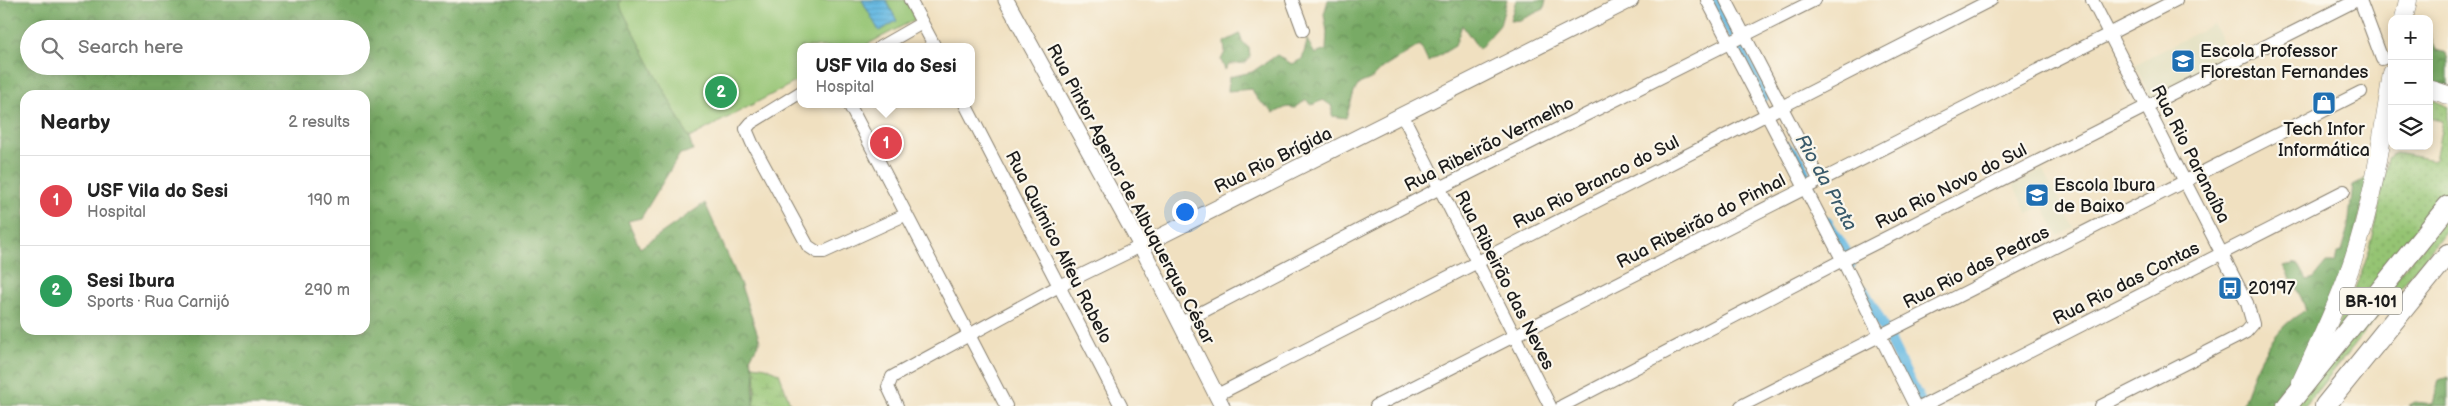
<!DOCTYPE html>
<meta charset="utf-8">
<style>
:root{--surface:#fff;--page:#f6f6f6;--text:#222;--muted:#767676;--line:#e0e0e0;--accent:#1f6fb2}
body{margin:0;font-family:"Balsamiq Sans",sans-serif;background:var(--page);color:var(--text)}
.controls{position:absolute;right:15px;top:15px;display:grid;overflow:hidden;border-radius:10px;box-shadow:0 2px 12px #0003}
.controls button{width:45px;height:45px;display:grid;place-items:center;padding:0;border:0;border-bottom:1px solid var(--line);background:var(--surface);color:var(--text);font:25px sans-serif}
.you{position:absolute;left:1184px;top:211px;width:18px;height:18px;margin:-12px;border:4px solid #fff;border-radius:50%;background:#1a73e8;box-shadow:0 0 0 8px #1a73e833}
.badge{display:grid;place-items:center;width:32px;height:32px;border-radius:50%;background:var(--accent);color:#fff;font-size:16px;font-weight:700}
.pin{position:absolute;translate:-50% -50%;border:2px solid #fff;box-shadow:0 1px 5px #0006}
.popup{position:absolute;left:797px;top:43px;width:178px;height:65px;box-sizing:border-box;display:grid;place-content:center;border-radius:10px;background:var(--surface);filter:drop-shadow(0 1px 4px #0005);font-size:16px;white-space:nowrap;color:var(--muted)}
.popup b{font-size:19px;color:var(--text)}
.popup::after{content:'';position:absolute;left:50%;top:100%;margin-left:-10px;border:10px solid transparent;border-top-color:var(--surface)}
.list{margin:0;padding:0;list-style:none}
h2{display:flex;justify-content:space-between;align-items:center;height:65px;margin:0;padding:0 20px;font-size:21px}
h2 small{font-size:16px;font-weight:400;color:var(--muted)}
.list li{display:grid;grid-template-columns:32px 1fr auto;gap:15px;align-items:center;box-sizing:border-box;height:90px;padding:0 20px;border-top:1px solid var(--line)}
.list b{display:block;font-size:19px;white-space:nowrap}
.list p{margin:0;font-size:16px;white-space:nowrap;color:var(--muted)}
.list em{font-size:16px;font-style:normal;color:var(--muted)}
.icon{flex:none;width:28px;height:28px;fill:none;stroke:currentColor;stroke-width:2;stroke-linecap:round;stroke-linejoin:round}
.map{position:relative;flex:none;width:2448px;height:406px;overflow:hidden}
.search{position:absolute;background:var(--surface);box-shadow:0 2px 12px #0003;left:20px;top:20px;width:350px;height:55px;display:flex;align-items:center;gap:12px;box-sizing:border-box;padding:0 18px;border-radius:28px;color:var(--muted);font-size:19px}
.panel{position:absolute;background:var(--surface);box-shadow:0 2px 12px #0003;left:20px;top:90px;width:350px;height:245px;border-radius:15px}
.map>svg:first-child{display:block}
</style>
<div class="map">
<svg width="2448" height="406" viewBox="0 0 2448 406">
<defs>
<pattern id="green-dots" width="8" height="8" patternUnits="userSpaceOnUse" patternTransform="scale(1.25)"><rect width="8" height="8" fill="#95c473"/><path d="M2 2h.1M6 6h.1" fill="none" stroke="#80a863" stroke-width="1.8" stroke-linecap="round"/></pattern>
<pattern id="forest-crowns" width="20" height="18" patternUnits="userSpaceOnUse" patternTransform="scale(1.25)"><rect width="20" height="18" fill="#78aa65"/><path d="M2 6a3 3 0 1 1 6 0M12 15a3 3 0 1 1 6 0" fill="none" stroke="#628a52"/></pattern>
<pattern id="wetland-marsh" width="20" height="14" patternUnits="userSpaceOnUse" patternTransform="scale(1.25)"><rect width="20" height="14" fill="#95c473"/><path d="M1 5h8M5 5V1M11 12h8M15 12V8" fill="none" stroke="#80a863"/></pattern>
<pattern id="water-rules" width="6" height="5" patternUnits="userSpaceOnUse" patternTransform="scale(1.25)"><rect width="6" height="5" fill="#66b9e2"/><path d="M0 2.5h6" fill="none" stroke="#589ec1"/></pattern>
</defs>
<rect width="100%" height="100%" fill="#fbf7ec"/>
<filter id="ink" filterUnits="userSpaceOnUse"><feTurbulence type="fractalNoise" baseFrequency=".02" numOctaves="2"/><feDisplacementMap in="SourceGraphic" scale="10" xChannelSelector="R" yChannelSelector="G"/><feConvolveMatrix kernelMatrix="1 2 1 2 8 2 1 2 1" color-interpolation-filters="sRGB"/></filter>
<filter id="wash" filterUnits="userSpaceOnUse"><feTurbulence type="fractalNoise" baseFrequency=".0096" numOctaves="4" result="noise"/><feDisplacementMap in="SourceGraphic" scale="20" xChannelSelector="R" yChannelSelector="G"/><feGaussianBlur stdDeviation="1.12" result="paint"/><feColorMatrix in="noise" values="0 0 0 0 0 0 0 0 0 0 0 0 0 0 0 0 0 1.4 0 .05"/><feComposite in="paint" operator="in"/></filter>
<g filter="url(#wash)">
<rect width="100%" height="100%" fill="#f0e0c0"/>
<g fill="#e0ddbb">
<path d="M2213,24L2231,58L2151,99L2135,65Z"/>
<path d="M2042,170L2074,228L2058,236L2043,206L2028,214L2013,185Z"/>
</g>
<g fill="url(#green-dots)" stroke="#587048">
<path d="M2429,98L2448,107V193L2330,340C2343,315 2355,290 2365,263C2377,229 2381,193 2387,158L2396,153L2435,160L2443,120L2429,117Z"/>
<path d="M2448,215V229L2305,406H2293Z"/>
</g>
<g fill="url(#forest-crowns)" stroke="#4a6340" fill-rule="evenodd">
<path d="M0,0H621L619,4L689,138L693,151L680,154L641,218L628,221L640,248L705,203L740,283L760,341L750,358L755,371L753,406H0ZM29,29H361V66H29ZM25,95H365V330H25Z"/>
<path d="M1328,0H1507L1500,25L1479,49L1462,25L1455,46L1428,62L1420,45L1383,68L1373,78L1359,84L1354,92L1346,118L1332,116V106L1323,100L1312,105L1306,100L1295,108L1287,107L1274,113L1257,99L1252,89L1228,91L1229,77L1252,72L1277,55L1292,64L1302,59L1307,42L1303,33L1315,54L1326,50L1327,32L1324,14Z"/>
<path d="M1516,0H1546L1544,9L1520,20L1510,21Z"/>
<path d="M2429,31L2436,50L2446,53L2448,61V86L2436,83L2429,77Z"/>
<path d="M1240,34L1242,42L1249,48L1250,57L1245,63L1230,64L1225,70L1221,60L1225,52L1224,42Z"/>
<path d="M2369,177L2351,251L2309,347L2275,406H2242C2254,370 2270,329 2305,311C2307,304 2288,275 2283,266L2298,263L2307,280L2314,278L2326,263H2335L2337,253L2341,252L2348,227L2353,185Z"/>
<path d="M2448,377V406H2408L2415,402L2433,404L2439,380Z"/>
</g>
<path fill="url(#wetland-marsh)" stroke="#587048" d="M753,365L766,367L779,373L791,406H753C755,393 758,378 753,365Z"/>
<path fill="#95c473" stroke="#587048" d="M621,0H906L916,19L862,47H801V79L689,138L619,4Z"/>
<path fill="url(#water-rules)" stroke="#416a7f" d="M862,0H886L897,21L879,31Z"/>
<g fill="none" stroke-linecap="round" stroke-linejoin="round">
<g stroke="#66b9e2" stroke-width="11">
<path d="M1715,0L1764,96"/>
<path d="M1786,147L1800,161L1810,189"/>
<path d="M1827,222L1845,250L1850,265"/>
<path d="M1863,290C1886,327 1901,368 1923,406"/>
</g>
</g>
</g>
<g filter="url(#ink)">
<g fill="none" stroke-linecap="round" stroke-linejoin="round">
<g stroke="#867e6e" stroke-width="14">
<g id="minor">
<path d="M910,0L935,47"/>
<path d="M1292,0L1303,30"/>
<path d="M1707,0L1843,261L1915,406"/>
<path d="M1726,0L1819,179"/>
<path d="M2092,0L2247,303L2253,324L2246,332L2235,338L2101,406"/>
<path d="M2360,0L2382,59"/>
<path d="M880,47L922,23"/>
<path d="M801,92L751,123L746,129L752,143L808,246L817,252H824L905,215"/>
<path d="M849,104L1006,406"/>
<path d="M965,104L1121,406"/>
<path d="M1403,116L1550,406"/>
<path d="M1181,323L1438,189L1815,0"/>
<path d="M1217,395L1991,0"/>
<path d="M897,406L888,387L892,377L1059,286L1141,246"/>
<path d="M1376,406L2176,0"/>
<path d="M1562,406L1856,253L2357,0"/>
<path d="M1741,406L2361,92"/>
<path d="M1923,406L2344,191"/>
</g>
</g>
<g stroke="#867e6e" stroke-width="17">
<g id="tertiary">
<path d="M1006,0L1141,246L1222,406"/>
<path d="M1141,246L1631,0"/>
</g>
</g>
<g stroke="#867e6e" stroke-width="19">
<g id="secondary">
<path d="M2404,19L2408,0"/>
<path d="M2429,89L2448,95"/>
<path d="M2301,382C2317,347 2335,311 2348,274C2372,210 2382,140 2392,73"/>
</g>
</g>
<g stroke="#867e6e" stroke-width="22">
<g id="trunk">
<path d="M2287,406L2448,206"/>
<path d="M2325,406L2448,254"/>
</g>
</g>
<use href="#minor" stroke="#fff" stroke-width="12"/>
<use href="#tertiary" stroke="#fff" stroke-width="15"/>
<use href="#secondary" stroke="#fff" stroke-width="18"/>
<use href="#trunk" stroke="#fff" stroke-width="20"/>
</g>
</g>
<defs>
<g id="school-square" transform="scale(1.25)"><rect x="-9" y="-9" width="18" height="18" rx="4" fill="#1f6fb2" stroke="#fbf7ec"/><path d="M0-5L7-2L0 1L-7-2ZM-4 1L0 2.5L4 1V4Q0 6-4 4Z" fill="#fff"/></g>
<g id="shop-square" transform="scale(1.25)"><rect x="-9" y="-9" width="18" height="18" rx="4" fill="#1f6fb2" stroke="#fbf7ec"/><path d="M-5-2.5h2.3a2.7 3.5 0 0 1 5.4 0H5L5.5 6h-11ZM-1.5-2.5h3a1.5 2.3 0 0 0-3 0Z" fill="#fff"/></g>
<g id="bus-square" transform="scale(1.25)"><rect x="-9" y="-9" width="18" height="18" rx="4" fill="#1f6fb2" stroke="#fbf7ec"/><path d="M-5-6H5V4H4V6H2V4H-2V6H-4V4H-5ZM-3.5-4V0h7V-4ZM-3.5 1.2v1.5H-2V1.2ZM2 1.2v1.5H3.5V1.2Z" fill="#fff"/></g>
</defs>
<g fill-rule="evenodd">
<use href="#school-square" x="2183" y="61"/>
<use href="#shop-square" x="2324" y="103"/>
<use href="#school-square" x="2037" y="195"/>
<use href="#bus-square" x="2230" y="288"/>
</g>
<g text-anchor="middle" stroke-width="4.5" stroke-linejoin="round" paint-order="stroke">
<rect fill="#fbf7ec" stroke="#5f5e5a" stroke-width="1" x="2340" y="287.5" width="62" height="27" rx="4"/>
<g font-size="16" font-weight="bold" fill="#1c1c1c">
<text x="2371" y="307">BR-101</text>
</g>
<g font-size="18" fill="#1c1c1c" stroke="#fbf7ec" text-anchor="start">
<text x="2200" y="57">Escola Professor<tspan x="2200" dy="21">Florestan Fernandes</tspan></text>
<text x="2324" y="135" text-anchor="middle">Tech Infor<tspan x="2324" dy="21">Informática</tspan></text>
<text x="2054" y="191">Escola Ibura<tspan x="2054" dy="21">de Baixo</tspan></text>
<text x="2248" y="294">20197</text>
</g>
<g font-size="18" fill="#1c1c1c" stroke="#fbf7ec">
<text transform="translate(1489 144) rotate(-27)" y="6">Rua Ribeirão Vermelho</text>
<text transform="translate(2191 154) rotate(63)" y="6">Rua Rio Paranaíba</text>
<text transform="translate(1273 160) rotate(-26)" y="6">Rua Rio Brígida</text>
<text transform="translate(1596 182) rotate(-27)" y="6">Rua Rio Branco do Sul</text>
<text transform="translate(1951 186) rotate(-27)" y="6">Rua Rio Novo do Sul</text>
<text transform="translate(1131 194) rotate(62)" y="6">Rua Pintor Agenor de Albuquerque César</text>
<text transform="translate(1701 221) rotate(-27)" y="6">Rua Ribeirão do Pinhal</text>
<text transform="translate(1059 247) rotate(63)" y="6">Rua Químico Alfeu Rabelo</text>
<text transform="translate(1976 267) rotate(-27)" y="6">Rua Rio das Pedras</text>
<text transform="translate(1505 280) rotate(63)" y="6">Rua Ribeirão das Neves</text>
<text transform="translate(2126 283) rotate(-27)" y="6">Rua Rio das Contas</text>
</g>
<g font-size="19" font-style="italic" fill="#3a5b6b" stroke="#fbf7ec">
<text transform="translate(1827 182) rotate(61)" y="7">Rio da Prata</text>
</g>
</g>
</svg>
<div class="controls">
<button>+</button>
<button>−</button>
<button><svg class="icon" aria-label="layers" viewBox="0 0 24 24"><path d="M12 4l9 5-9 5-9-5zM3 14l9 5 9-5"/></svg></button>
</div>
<div class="you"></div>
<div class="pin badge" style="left:886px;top:143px;background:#e0444e">1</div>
<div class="popup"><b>USF Vila do Sesi</b>Hospital</div>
<div class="pin badge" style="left:721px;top:92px;background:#2e9e5b">2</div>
<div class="search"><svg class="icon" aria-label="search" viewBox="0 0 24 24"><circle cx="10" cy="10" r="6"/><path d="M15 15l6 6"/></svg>Search here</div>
<section class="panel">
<h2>Nearby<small>2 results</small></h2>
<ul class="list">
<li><span class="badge" style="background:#e0444e">1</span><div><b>USF Vila do Sesi</b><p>Hospital</p></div><em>190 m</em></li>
<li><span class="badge" style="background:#2e9e5b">2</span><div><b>Sesi Ibura</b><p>Sports · Rua Carnijó</p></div><em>290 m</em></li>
</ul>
</section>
</div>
